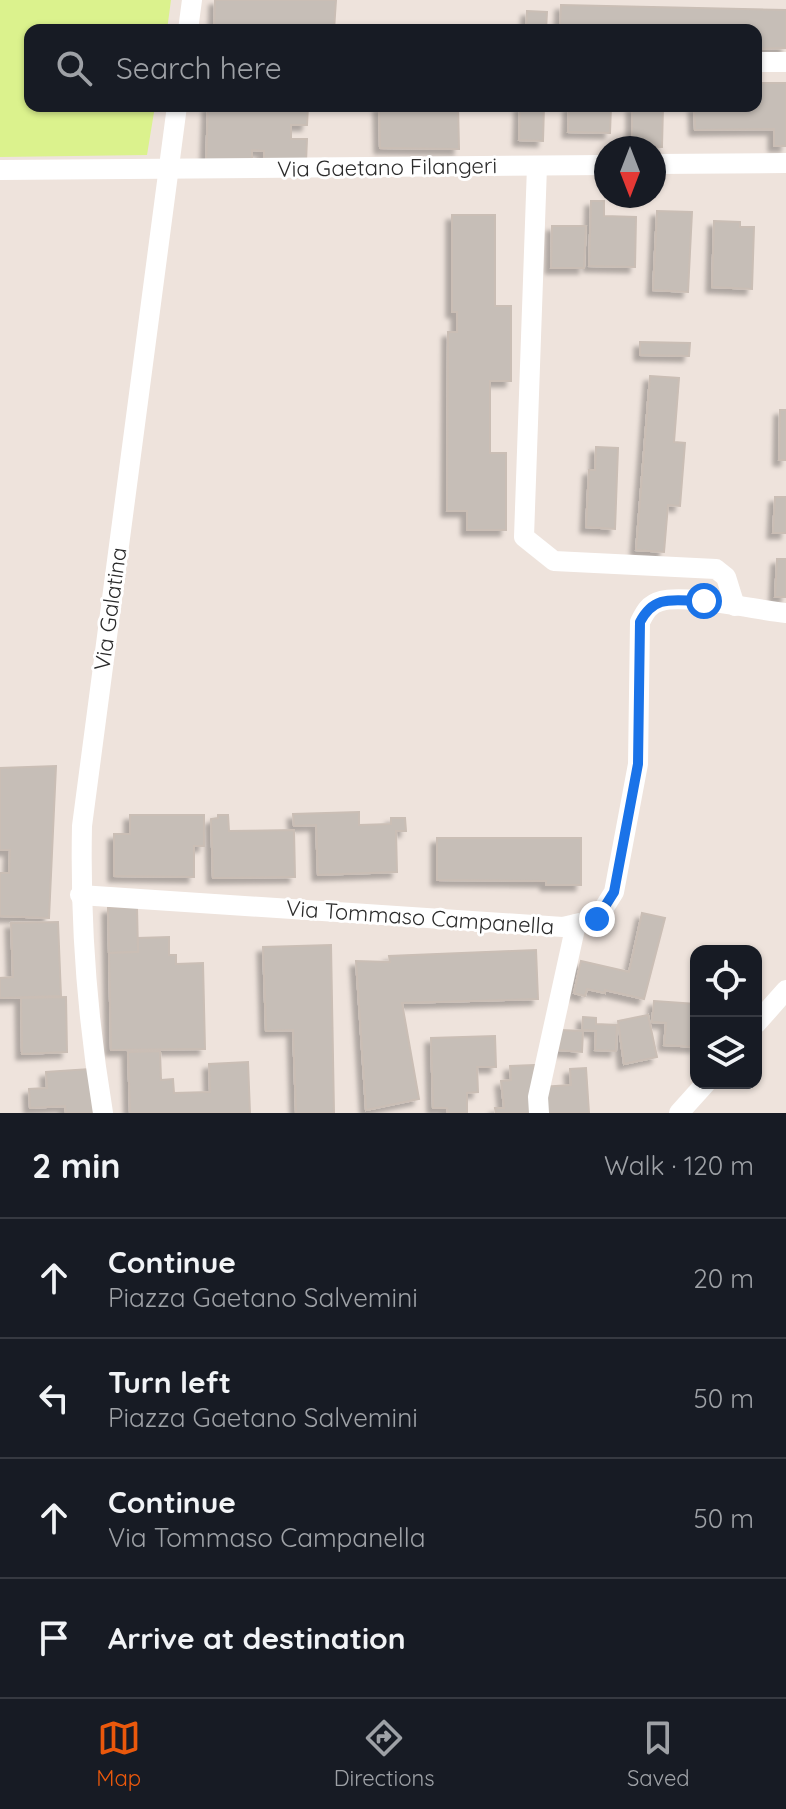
<!DOCTYPE html>
<meta charset="utf-8">
<style>
:root{--surface:#171b24;--page:#20242c;--text:#f1f3f6;--muted:#9ea1a6;--line:#363941;--accent:#ea580c}
body{margin:0;font-family:Quicksand,sans-serif;background:var(--page);color:var(--text)}
.controls{position:absolute;right:24px;bottom:24px;display:grid;overflow:hidden;border-radius:16px;box-shadow:0 2px 6px #0004}
.controls button{width:72px;height:72px;display:grid;place-items:center;padding:0;border:0;border-bottom:2px solid var(--line);background:var(--surface);color:var(--text);font:40px sans-serif}
.compass{position:absolute;left:594px;top:136px;width:72px;height:72px;border-radius:50%;background:var(--surface);box-shadow:0 2px 6px #0004;rotate:180deg}
.stop{position:absolute;width:24px;height:24px;margin:-18px;border:6px solid #1a73e8;border-radius:50%;background:#fff}
.stop.end{background:#1a73e8;border-color:#fff;box-shadow:0 2px 8px #0008}
.list{margin:0;padding:0;list-style:none}
h2{display:flex;justify-content:space-between;align-items:center;height:104px;margin:0;padding:0 32px;font-size:34px}
h2 small{font-size:26px;font-weight:400;color:var(--muted)}
.list li{display:grid;grid-template-columns:52px 1fr auto;gap:24px;align-items:center;box-sizing:border-box;height:120px;padding:0 32px;border-top:2px solid var(--line)}
.list b{display:block;font-size:30px;white-space:nowrap}
.list p{margin:0;font-size:26px;white-space:nowrap;color:var(--muted)}
.list em{font-size:26px;font-style:normal;color:var(--muted)}
.icon{flex:none;width:44px;height:44px;fill:none;stroke:currentColor;stroke-width:2;stroke-linecap:round;stroke-linejoin:round}
.map{position:relative;flex:none;width:786px;height:1113px;overflow:hidden}
.search{position:absolute;background:var(--surface);box-shadow:0 2px 6px #0004;left:24px;right:24px;top:24px;height:88px;display:flex;align-items:center;gap:20px;box-sizing:border-box;padding:0 28px;border-radius:16px;color:var(--muted);font-size:30px}
.sheet{height:584px;background:var(--surface)}
nav{display:flex;justify-content:space-around;align-items:center;box-sizing:border-box;height:112px;border-top:2px solid var(--line);background:var(--surface);font-size:22px;color:var(--muted)}
nav a{display:grid;justify-items:center;gap:4px}
nav .on{color:var(--accent)}
.map>svg:first-child{display:block}
</style>
<div class="map">
<svg width="786" height="1113" viewBox="0 0 786 1113">
<defs>
<filter id="shadow"><feDropShadow dx="-5.5" dy="5.5" stdDeviation="2" flood-color="#0004"/></filter>
</defs>
<rect width="100%" height="100%" fill="#eee3dc"/>
<path fill="#dbf28d" d="M0,0H171L167,30H30V106H155L147,155L0,157Z"/>
<g fill="#c6beb7" stroke="#cabeb5" stroke-width="2" filter="url(#shadow)">
<path d="M215,0H336L334,30H214Z"/>
<path d="M561,5L786,10V48L756,49V30H576V26L560,25Z"/>
<path d="M527,11L547,12L546,30H526Z"/>
<path d="M756,83H786V146H774V129L695,130L694,106H756Z"/>
<path d="M208,106H308L307,125H291V139H307L306,162L264,161V151L252,150V164L206,163Z"/>
<path d="M379,106H458L459,149L380,148Z"/>
<path d="M520,106H544L543,141L519,140Z"/>
<path d="M569,106H611L610,133L568,132Z"/>
<path d="M632,106H663L662,147L632,146Z"/>
<path d="M591,201H604V216L636,217L635,267L589,266Z"/>
<path d="M657,211L692,212L688,292L653,290Z"/>
<path d="M452,215H495V306H511V381H490V453H506V530H467V511H447L448,332H457V312H452Z"/>
<path d="M714,221L740,222V227H754L752,289L712,287Z"/>
<path d="M552,226H586L584,268H551Z"/>
<path d="M640,342L690,343L689,356L640,355Z"/>
<path d="M650,376L679,378L674,442L685,443L680,506L668,505L664,552L636,550Z"/>
<path d="M780,410H786V460H779Z"/>
<path d="M596,447L618,448L615,529L586,527L589,470H595Z"/>
<path d="M775,497H786V533H773Z"/>
<path d="M777,559H786V597H775Z"/>
<path d="M56,766L49,918L0,916V873H9L10,850H0V768Z"/>
<path d="M359,812V825L391,824V818H405L406,831H396L397,872L318,875L316,825L294,826L293,814Z"/>
<path d="M130,815H204V846H194V877L114,876V834H130Z"/>
<path d="M218,815H228L229,831L294,830L295,877L213,878L211,819L218,818Z"/>
<path d="M437,838H581V885H546V881L437,880Z"/>
<path d="M137,907L138,952L109,953L108,908Z"/>
<path d="M642,913L665,918L644,999L605,990V993L587,989L585,996L574,993L581,961L629,972Z"/>
<path d="M58,922L61,996L0,998V978L13,977L11,923Z"/>
<path d="M169,937V955H176V964L203,963L205,1049L111,1050L109,953L138,952V938Z"/>
<path d="M331,945L334,1113H296L293,1030L266,1031L263,947Z"/>
<path d="M536,950L538,999L402,1003L419,1099L366,1110L356,961L390,962L389,956Z"/>
<path d="M66,997L67,1052L22,1054L21,998Z"/>
<path d="M654,1001L696,1004V1047L664,1045L666,1023L652,1022Z"/>
<path d="M648,1015L657,1057L624,1064L618,1021Z"/>
<path d="M583,1017L596,1018V1024L617,1025L616,1051L595,1050L596,1031L582,1030Z"/>
<path d="M560,1030L583,1031L582,1052L559,1050Z"/>
<path d="M495,1036L496,1067H477L478,1092L467,1093V1113H448L447,1108H433L431,1038Z"/>
<path d="M160,1051L161,1080L173,1079L174,1093L210,1092L209,1064L248,1062L250,1113H130L128,1052Z"/>
<path d="M534,1065L536,1113H496L495,1108H504L501,1081L511,1080L510,1066Z"/>
<path d="M586,1068L589,1113H543L541,1087L571,1085L570,1069Z"/>
<path d="M90,1069L93,1113H66L65,1106L30,1108L29,1089L47,1088L46,1072Z"/>
</g>
<g fill="none" stroke-linecap="round" stroke-linejoin="round">
<g stroke="#fff" stroke-width="20">
<path d="M188,30L192,0"/>
<path d="M756,62H786"/>
<path d="M654,164L786,163"/>
<path d="M537,166L524,537L554,561L716,569L726,577L735,606"/>
<path d="M0,170L606,165"/>
<path d="M80,895L563,927L597,919L614,892L638,764L640,622C645,612 649,604 661,601C686,594 757,610 786,613"/>
<path d="M756,1024L786,990"/>
<path d="M103,1113C87,1017 80,923 82,826L177,106"/>
<path d="M539,1113L538,1097L576,924"/>
<path d="M679,1113L706,1083"/>
</g>
</g>
<g fill="none" stroke-linecap="round" stroke-linejoin="round">
<path stroke="#1a73e8" stroke-width="10" d="M597,919L614,892L638,764L640,622C655,593 675,601 704,601"/>
</g>
<g text-anchor="middle" stroke-width="6" stroke-linejoin="round" paint-order="stroke">
<g font-size="22" fill="#2b2b2b" stroke="#fff">
<text transform="translate(387 167) rotate(-1)" y="8">Via Gaetano Filangeri</text>
<text transform="translate(110 609) rotate(-82)" y="8">Via Galatina</text>
<text transform="translate(420 917) rotate(4)" y="8">Via Tommaso Campanella</text>
</g>
</g>
</svg>
<div class="controls">
<button><svg class="icon" aria-label="locate" viewBox="0 0 24 24"><circle cx="12" cy="12" r="6"/><path d="M12 2v4M12 18v4M2 12h4M18 12h4"/></svg></button>
<button><svg class="icon" aria-label="layers" viewBox="0 0 24 24"><path d="M12 4l9 5-9 5-9-5zM3 14l9 5 9-5"/></svg></button>
</div>
<svg class="compass" viewBox="-18 -18 36 36"><path d="M0-13l5 13h-10z" fill="#e53935"/><path d="M0 13l5-13h-10z" fill="#9ea1a6"/></svg>
<div class="stop" style="left:704px;top:601px"></div>
<div class="stop end" style="left:597px;top:919px"></div>
<div class="search"><svg class="icon" aria-label="search" viewBox="0 0 24 24"><circle cx="10" cy="10" r="6"/><path d="M15 15l6 6"/></svg>Search here</div>
</div>
<section class="sheet">
<h2>2 min<small>Walk · 120 m</small></h2>
<ul class="list">
<li><svg class="icon" aria-label="ahead" viewBox="0 0 24 24"><path d="M12 20V5M6 11l6-6 6 6"/></svg><div><b>Continue</b><p>Piazza Gaetano Salvemini</p></div><em>20 m</em></li>
<li><svg class="icon" aria-label="left" viewBox="0 0 24 24"><path d="M17 20v-9H6M10 6l-5 5 5 5"/></svg><div><b>Turn left</b><p>Piazza Gaetano Salvemini</p></div><em>50 m</em></li>
<li><svg class="icon" aria-label="ahead" viewBox="0 0 24 24"><path d="M12 20V5M6 11l6-6 6 6"/></svg><div><b>Continue</b><p>Via Tommaso Campanella</p></div><em>50 m</em></li>
<li><svg class="icon" aria-label="arrive" viewBox="0 0 24 24"><path d="M6 21V4h12l-3 4 3 4H6"/></svg><div><b>Arrive at destination</b></div></li>
</ul>
</section>
<nav>
<a class="on"><svg class="icon" aria-label="map" viewBox="0 0 24 24"><path d="M3 6l6-2 6 2 6-2v14l-6 2-6-2-6 2zM9 4v14M15 6v14"/></svg>Map</a>
<a><svg class="icon" aria-label="directions" viewBox="0 0 24 24"><path d="M12 3l9 9-9 9-9-9zM9 14v-3h6M13 9l2 2-2 2"/></svg>Directions</a>
<a><svg class="icon" aria-label="saved" viewBox="0 0 24 24"><path d="M7 4h10v16l-5-4-5 4z"/></svg>Saved</a>
</nav>
